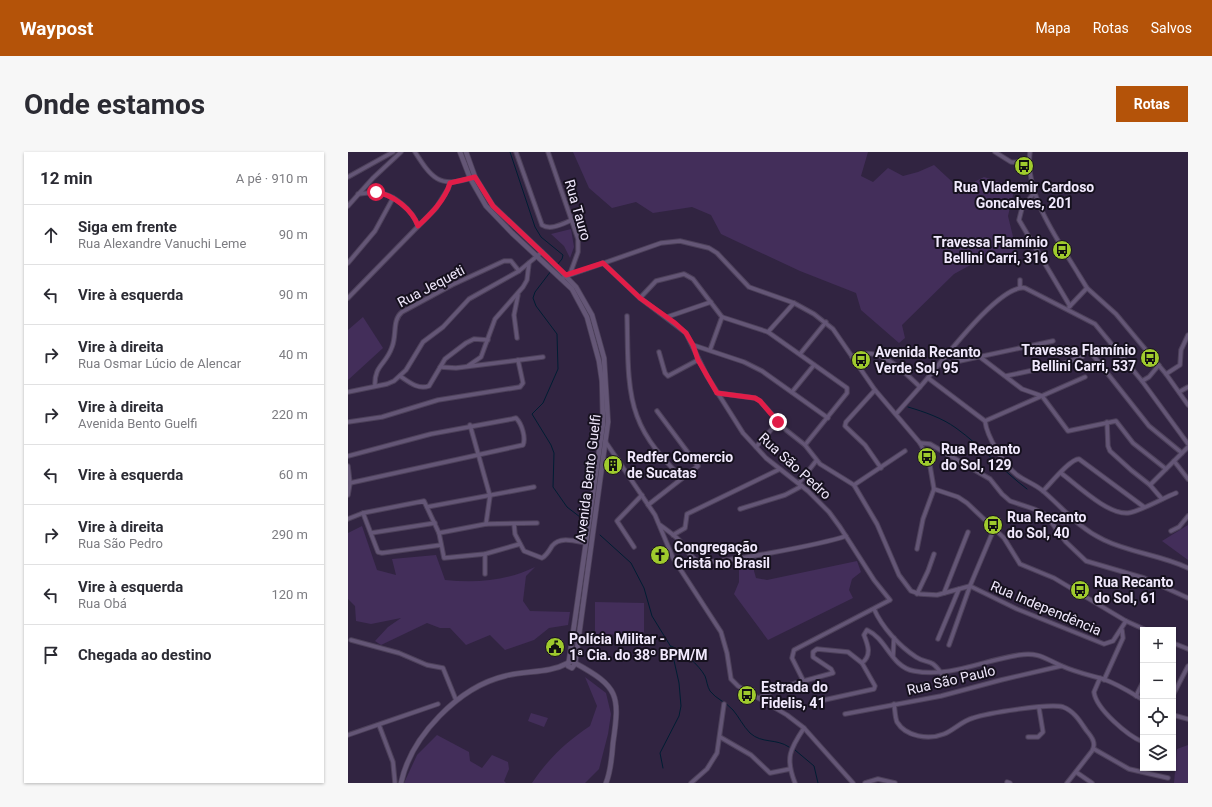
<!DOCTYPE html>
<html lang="pt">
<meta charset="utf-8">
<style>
:root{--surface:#fff;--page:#f7f7f7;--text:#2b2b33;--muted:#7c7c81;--line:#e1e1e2;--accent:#b45309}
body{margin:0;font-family:Roboto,sans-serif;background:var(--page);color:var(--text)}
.controls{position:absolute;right:12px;bottom:12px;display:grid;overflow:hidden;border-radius:0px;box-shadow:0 1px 3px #0004}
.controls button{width:36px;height:36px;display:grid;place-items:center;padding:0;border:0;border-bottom:1px solid var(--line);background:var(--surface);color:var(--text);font:20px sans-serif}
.stop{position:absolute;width:12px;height:12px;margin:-9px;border:3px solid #e11d48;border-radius:50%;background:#fff}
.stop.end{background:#e11d48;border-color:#fff;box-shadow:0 1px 4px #0008}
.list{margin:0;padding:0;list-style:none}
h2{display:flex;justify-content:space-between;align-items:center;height:52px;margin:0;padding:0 16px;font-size:17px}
h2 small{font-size:13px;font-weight:400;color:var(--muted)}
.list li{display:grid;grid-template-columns:26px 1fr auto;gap:12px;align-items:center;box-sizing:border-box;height:60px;padding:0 16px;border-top:1px solid var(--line)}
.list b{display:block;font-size:15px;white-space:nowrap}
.list p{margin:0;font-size:13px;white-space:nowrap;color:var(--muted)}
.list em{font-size:13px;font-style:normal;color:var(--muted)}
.icon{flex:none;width:22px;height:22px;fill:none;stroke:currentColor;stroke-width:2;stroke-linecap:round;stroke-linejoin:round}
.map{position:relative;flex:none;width:840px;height:631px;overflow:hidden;border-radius:0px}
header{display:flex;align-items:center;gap:24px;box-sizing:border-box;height:56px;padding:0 20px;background:var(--accent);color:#fff}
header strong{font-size:19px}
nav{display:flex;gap:22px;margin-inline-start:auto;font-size:14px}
.intro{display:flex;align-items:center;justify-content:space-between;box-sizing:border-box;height:96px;padding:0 24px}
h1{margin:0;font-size:28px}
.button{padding:10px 18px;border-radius:0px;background:var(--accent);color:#fff;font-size:14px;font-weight:700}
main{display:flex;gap:24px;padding:0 24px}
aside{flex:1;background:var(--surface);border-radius:0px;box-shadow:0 1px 3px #0004}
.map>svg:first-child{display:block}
</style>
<header>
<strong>Waypost</strong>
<nav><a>Mapa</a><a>Rotas</a><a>Salvos</a></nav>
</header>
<div class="intro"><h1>Onde estamos</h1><a class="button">Rotas</a></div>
<main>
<aside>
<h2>12 min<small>A pé · 910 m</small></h2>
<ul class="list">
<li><svg class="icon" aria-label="ahead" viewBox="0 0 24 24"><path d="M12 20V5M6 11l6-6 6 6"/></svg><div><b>Siga em frente</b><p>Rua Alexandre Vanuchi Leme</p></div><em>90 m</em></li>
<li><svg class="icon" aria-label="left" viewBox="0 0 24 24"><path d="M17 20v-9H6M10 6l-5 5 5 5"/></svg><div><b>Vire à esquerda</b></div><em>90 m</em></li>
<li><svg class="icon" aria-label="right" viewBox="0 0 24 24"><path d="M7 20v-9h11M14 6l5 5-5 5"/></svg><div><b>Vire à direita</b><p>Rua Osmar Lúcio de Alencar</p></div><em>40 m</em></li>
<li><svg class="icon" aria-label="right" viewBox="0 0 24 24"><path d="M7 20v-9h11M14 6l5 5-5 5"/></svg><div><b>Vire à direita</b><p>Avenida Bento Guelfi</p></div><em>220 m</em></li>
<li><svg class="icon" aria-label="left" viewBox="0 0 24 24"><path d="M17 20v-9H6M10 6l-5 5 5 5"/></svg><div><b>Vire à esquerda</b></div><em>60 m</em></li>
<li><svg class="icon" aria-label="right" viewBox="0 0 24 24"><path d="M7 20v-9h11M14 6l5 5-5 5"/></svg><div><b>Vire à direita</b><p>Rua São Pedro</p></div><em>290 m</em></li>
<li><svg class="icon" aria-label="left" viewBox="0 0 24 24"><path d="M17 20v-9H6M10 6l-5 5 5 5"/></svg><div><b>Vire à esquerda</b><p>Rua Obá</p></div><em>120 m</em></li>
<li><svg class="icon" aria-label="arrive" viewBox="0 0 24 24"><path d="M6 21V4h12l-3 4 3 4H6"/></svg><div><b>Chegada ao destino</b></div></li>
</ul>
</aside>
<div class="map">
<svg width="840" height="631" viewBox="0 0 840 631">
<rect width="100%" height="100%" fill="#312441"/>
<g fill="#432e5a">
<path d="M225,0H520L513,24L525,30L540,16L555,24L570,20L586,13L612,37L636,25L658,32L666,39L660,64L668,97L651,109L637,105L606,122L554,173L557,186L551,191L513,158L508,141L452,119L373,82L363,63L344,55L305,61L288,50L264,56L241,36Z"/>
<path d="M223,77L226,95L222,106L216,94L203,82Z"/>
<path d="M15,165L35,196L0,228V178Z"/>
<path d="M840,373V408L814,389Z"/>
<path d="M14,374L29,418L48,423L44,407L88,403L97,428C129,431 158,429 187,415L178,424L175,449L182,459L222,460L220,473L201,476L186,488L157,498L142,483L118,493L102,476H92L79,471L33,493L27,489L40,475L53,466L23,472L8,469L7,454L0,447V381Z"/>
<path d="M406,407V419L408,426L419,428L509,409L513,420L504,427L501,438L505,446L420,488L386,442L391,430V413Z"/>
<path d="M247,450L296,451V483L247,482Z"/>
<path d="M237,525L258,541L263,562L260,582L251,617L237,631H184C200,607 218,590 242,574L249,554Z"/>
<path d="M183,561L200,566L196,575L180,569Z"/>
<path d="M89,583L121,600L122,609L134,616L144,603L160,610L161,617L156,629L158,631H56L69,603Z"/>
<path d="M840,593V631H826L829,597Z"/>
</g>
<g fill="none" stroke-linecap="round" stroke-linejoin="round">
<g stroke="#001d33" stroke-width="1">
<path d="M162,0L187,75L193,85L215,103L214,107L209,113"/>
<path d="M203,119L187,140L185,146L188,154L209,182L210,217L195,251L184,262L203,293L206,301L205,335L219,355L232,365"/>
<path d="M560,255C577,260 594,266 608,276C633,294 654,318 679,337"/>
<path d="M252,383L283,411L296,436L304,464L323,495L331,531L333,554L331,564L312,601L315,616"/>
<path d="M323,494C334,498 351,513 357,524C359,529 359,534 362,539C368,547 378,550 385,558C391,565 395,574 402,581C414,592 428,586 441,595"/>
<path d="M447,598L466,614L470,631"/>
</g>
<g stroke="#4d415a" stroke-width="5.5">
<g id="minor">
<path d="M67,0C83,25 91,37 123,26"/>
<path d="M168,0L194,73C203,79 216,71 224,68"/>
<path d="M200,0L230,87V100L222,122"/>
<path d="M647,0L663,10L681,11"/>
<path d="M682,0C676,42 710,88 731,123L739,136L768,162L818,222L840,253"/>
<path d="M0,25L45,0"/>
<path d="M686,41L674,56L671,68L722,154"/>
<path d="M10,42C17,41 25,40 32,41C48,44 65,59 70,74"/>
<path d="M0,54L25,26L53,0"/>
<path d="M0,111L27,79L45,46"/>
<path d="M255,111L292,146L338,181L359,224L395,281L418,306L460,339L481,360L492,375L526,428L542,448L446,498L444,506L456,530"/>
<path d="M216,125L313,91L332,89L361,96L369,101L401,135L446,151L466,162L485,177L527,238L572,291L581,308L586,337L610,345L619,351L656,386L672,412L706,426L778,469L798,478"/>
<path d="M672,128V135"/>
<path d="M0,146L88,56L100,37L102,31"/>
<path d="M292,146L308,129L336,122L345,127L374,165L420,180L499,236V241L457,293"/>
<path d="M721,155L739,136"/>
<path d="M279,164C280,195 278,235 289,264C298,289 316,308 334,326"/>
<path d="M319,165L363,150"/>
<path d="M420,180L446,151"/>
<path d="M169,186L166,163L170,143"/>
<path d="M345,193L396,210L414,219L480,266"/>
<path d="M737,193L801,274L834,301"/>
<path d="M362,198L374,165"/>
<path d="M311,200L317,221L320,224L350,208"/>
<path d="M452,202L478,170"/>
<path d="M504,205C531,192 554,218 572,235C591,214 650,132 677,136L747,172L794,229L840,292"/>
<path d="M632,205L674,237L694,244"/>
<path d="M593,213L705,189"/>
<path d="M120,214L133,205L147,167L175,135L179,128L181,111"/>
<path d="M92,215L108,216L195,205"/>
<path d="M818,222L832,213L833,198L840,183"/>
<path d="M52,224C61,230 70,238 81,234L97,207L118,191L126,187L140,188"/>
<path d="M658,224L710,213L734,205"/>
<path d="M580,226L637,269C639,285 656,313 669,323C677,329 687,332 695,339C716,357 729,375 756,388C783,401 813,403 840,416"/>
<path d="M794,229L801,225L811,213"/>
<path d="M27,234C26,213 38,213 44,195C49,183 44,168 54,160L104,133L156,109H163L171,119"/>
<path d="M527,238L498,270L497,274L517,293L533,316"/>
<path d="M0,240L39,232L46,229L58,218L75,190L95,175L121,147L171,119L194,100"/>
<path d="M444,240L466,213"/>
<path d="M831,240L840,235"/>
<path d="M369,241L407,246L412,249L438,278L457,293L472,312L506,333L529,372L551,423L563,439L572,442L589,443L622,434"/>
<path d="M694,244L720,279L768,269L785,291L818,317"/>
<path d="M548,262L572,235"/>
<path d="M637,269L737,225"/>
<path d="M0,270L34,265L90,248L172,235L175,231L170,208"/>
<path d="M759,270L760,294L762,299L783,318L802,333L814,347"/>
<path d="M122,273L142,344L138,372"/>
<path d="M257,289L307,363L325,406L373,480L379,501L383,527L390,534L439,563L456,576L505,631"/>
<path d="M572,291L582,292L642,327L654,342L662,349L686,357L698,363L718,390L738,409L796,426L840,446"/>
<path d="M408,295L430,270"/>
<path d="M0,304L83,282L164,267L168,266C174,272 178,286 175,293L2,331"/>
<path d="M826,309L840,327"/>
<path d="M0,314L2,331L0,343"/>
<path d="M713,321C729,333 760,363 780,361C791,360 815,346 828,341"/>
<path d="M451,331L468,309"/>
<path d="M506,333L557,299"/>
<path d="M802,333L840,295"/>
<path d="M695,339C702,332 722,307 731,307L796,355"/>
<path d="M300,353L350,314L309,259"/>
<path d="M79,355L186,335"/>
<path d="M392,357L437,343L454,334"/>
<path d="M15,361L30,400L34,401L93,393"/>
<path d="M0,367L15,361L76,349L91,381"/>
<path d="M166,372L167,382L176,399L194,406C199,403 201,399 204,394C212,384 227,389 238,391"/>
<path d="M312,373C319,378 326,383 331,388C337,394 342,406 350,409C365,414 478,391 498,384"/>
<path d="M823,379L831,375L840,364"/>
<path d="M23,381L87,371"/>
<path d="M325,383L337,376L339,362L432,317"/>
<path d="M172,392L137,402L96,406L91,381L138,372L189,371"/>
<path d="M286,395L269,369L294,343"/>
<path d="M569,397L575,367L586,337"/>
<path d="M137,402V422"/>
<path d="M622,434L669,457L756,492L765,489L778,469"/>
<path d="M596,441L620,380"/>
<path d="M569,442L580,419L586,402"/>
<path d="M526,457C534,475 551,494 568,505C580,513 582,505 593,521"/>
<path d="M590,487L611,437"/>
<path d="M3,488L51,501L79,513L95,516L108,548"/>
<path d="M825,491L840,497"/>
<path d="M601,493L622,434L646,377"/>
<path d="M545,504L546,486"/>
<path d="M752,526L746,540C748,557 780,584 795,590"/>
<path d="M756,528L775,486L774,478"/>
<path d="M825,543L840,514"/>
<path d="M788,544L795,530"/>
<path d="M411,546L430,536L485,521L483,517L465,505V500L469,497L500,500L514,511C524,503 520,493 516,483L519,478C539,487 543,515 566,519C602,526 636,508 671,503C692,500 697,507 714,514C727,520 741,523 755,527C770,532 782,540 795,548"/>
<path d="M476,548L526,537L527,534L514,511"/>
<path d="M546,552C547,558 547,565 549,570C558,585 581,588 596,582C606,578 614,569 625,566C639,561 702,551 715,555C726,559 732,569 738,578C743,584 749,591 744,599L719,631"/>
<path d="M497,562L593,544L653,528L713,514"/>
<path d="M825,563L840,567"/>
<path d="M31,573L45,610L47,631"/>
<path d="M0,583L90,552"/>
<path d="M372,585L403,603L422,621L442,617"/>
<path d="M680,585H690L695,580L691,556"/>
<path d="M746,597L781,617L820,626"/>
<path d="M728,620L744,631"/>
<path d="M659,630L662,631"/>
<path d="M343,631L359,617L369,601L376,552"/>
<path d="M447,631C437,606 442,597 456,576"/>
<path d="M517,631L530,627L547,631"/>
</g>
</g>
<g stroke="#4d415a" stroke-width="6">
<g id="secondary">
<path d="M112,0L122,26L138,54L164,81L224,137L239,165L251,209L254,229L255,272L221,509"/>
<path d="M118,0L127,25L145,54L200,106L228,135L244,163L256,206L260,270L227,512L224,516L220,514L221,509L227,510"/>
<path d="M227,511C271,535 272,543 265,591C264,604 263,619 258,631"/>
<path d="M53,631C63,584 111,535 157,524C178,518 200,522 220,511"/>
</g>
</g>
<use href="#minor" stroke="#645676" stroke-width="3.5"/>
<use href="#secondary" stroke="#645676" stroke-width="4.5"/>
</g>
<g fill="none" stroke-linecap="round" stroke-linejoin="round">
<path stroke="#e11d48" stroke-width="5" d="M28,40C45,43 64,57 70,74C83,62 97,48 102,31L127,25L145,54L218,123L255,111L292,146L327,171L338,181L345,193L350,208L369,241L407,246L412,249L430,270"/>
</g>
<defs>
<g id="bus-disc" transform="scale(1)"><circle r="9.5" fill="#9fca2d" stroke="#16111e"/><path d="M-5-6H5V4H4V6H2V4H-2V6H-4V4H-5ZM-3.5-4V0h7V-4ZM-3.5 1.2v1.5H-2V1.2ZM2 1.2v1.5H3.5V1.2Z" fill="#111"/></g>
<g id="building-disc" transform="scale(1)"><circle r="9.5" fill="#9fca2d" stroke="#16111e"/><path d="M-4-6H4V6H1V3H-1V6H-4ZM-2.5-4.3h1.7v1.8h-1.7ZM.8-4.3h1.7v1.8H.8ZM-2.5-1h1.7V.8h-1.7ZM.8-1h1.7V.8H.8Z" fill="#111"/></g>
<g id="church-disc" transform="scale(1)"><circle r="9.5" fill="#9fca2d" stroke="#16111e"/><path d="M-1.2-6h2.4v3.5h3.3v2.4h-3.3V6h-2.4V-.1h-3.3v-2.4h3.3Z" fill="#111"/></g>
<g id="civic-disc" transform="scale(1)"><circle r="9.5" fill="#9fca2d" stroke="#16111e"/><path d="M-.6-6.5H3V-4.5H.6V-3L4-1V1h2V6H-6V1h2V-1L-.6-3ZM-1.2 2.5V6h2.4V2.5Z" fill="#111"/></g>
</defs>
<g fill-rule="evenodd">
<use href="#bus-disc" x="676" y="14"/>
<use href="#bus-disc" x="714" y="98"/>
<use href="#bus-disc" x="802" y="206"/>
<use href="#bus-disc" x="513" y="208"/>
<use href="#bus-disc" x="579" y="305"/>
<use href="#building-disc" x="265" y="313"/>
<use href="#bus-disc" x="645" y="373"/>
<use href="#church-disc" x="312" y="403"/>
<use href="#bus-disc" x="732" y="438"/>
<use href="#civic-disc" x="207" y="495"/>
<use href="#bus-disc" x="399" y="543"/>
</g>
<g text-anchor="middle" stroke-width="4" stroke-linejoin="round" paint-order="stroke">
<g font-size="14" font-weight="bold" fill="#f1e9fd" stroke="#16111e" text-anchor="start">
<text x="676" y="40" text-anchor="middle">Rua Vlademir Cardoso<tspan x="676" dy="16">Goncalves, 201</tspan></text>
<text x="700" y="95" text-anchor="end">Travessa Flamínio<tspan x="700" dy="16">Bellini Carri, 316</tspan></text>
<text x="788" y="203" text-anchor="end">Travessa Flamínio<tspan x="788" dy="16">Bellini Carri, 537</tspan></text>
<text x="527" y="205">Avenida Recanto<tspan x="527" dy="16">Verde Sol, 95</tspan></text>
<text x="593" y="302">Rua Recanto<tspan x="593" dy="16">do Sol, 129</tspan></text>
<text x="279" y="310">Redfer Comercio<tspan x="279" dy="16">de Sucatas</tspan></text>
<text x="659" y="370">Rua Recanto<tspan x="659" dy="16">do Sol, 40</tspan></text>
<text x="326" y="400">Congregação<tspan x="326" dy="16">Cristã no Brasil</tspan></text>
<text x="746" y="435">Rua Recanto<tspan x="746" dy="16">do Sol, 61</tspan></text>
<text x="221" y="492">Polícia Militar -<tspan x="221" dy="16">1ª Cia. do 38º BPM/M</tspan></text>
<text x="413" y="540">Estrada do<tspan x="413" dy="16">Fidelis, 41</tspan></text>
</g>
<g font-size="14" fill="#f1e9fd" stroke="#16111e">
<text transform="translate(230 58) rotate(74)" y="5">Rua Tauro</text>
<text transform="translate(83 134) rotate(-28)" y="5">Rua Jequeti</text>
<text transform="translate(447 314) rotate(42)" y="5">Rua São Pedro</text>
<text transform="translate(240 326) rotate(-83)" y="5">Avenida Bento Guelfi</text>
<text transform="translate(698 456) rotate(23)" y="5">Rua Independência</text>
<text transform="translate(603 528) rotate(-13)" y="5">Rua São Paulo</text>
</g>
</g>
</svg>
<div class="controls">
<button>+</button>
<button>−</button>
<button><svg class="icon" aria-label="locate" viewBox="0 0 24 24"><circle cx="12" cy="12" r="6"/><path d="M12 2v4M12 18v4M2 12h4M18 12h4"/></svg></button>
<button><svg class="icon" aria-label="layers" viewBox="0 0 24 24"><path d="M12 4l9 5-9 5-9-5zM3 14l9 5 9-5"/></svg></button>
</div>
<div class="stop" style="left:28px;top:40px"></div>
<div class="stop end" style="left:430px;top:270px"></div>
</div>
</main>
